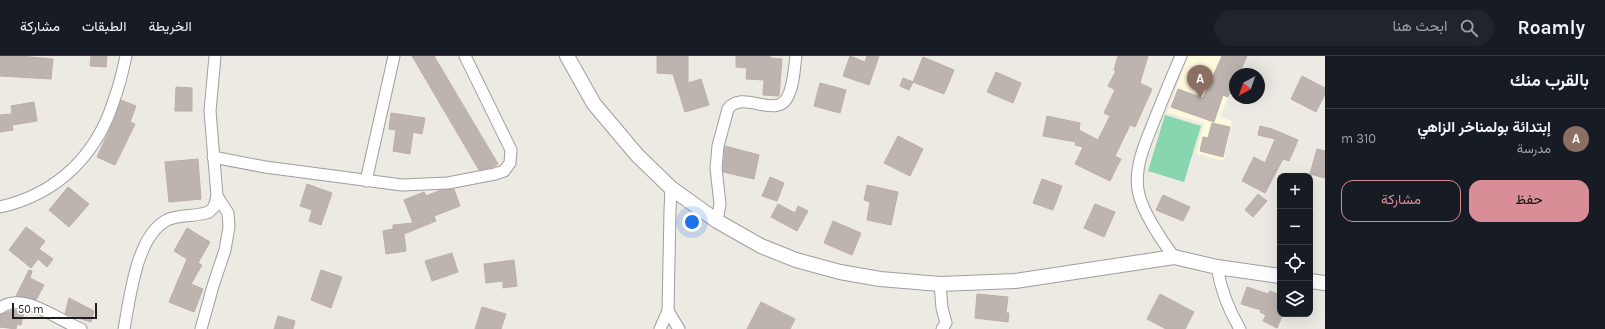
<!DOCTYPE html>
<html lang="ar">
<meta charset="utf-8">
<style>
:root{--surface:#171b24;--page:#20242c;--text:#f1f3f6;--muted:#9ea1a6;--line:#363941;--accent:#d88d97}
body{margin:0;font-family:Karla,Vazirmatn,sans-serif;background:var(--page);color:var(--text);direction:rtl}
.controls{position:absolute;right:12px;bottom:12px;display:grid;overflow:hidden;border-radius:8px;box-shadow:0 4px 16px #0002}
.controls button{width:36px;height:36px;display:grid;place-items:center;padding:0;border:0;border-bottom:1px solid var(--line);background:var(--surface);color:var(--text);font:20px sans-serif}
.compass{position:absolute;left:1229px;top:12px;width:36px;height:36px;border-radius:50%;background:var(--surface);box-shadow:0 4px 16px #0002;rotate:220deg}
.scale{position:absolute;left:12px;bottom:10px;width:85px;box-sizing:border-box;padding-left:4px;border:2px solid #1d1d1d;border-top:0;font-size:11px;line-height:14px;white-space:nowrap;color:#1d1d1d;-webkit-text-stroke:3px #fff;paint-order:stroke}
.you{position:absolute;left:692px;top:166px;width:14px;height:14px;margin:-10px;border:3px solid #fff;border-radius:50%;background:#1a73e8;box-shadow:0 0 0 6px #1a73e833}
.badge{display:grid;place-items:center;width:26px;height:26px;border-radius:50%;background:var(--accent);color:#fff;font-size:13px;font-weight:700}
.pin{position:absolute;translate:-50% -33px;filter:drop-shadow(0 1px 2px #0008)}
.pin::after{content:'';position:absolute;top:21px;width:14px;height:12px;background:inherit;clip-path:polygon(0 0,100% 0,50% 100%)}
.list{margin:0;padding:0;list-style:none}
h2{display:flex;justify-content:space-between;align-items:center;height:52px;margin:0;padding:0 16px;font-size:17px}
h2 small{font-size:13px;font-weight:400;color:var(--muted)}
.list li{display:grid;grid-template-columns:26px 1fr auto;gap:12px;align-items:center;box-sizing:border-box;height:60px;padding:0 16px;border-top:1px solid var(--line)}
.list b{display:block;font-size:15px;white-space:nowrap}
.list p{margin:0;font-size:13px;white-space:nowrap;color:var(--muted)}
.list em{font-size:13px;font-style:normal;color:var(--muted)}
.actions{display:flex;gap:8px;padding:12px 16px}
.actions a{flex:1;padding:9px 0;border:1px solid var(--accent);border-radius:12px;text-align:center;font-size:14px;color:var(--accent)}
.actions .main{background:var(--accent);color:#111}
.icon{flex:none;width:22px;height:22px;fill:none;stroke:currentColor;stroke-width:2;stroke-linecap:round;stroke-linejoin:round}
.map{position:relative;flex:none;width:1325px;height:273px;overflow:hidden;direction:ltr}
header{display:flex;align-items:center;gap:24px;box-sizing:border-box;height:56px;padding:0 20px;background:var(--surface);border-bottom:1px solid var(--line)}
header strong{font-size:19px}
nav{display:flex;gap:22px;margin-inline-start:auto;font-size:14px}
.search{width:280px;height:36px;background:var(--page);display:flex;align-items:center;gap:10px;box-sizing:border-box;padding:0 14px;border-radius:22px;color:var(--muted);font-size:15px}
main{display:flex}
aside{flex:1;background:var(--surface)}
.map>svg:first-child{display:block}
</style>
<header>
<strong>Roamly</strong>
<div class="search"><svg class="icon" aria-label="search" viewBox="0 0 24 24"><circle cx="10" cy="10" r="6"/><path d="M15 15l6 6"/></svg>ابحث هنا</div>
<nav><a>الخريطة</a><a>الطبقات</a><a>مشاركة</a></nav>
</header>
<main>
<aside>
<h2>بالقرب منك<small></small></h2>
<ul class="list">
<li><span class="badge" style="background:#8d6e63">A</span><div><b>إبتدائة بولمناخر الزاهي</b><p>مدرسة</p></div><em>310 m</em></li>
</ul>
<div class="actions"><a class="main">حفظ</a><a>مشاركة</a></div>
</aside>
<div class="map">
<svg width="1325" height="273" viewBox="0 0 1325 273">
<rect width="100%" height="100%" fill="#ede9e3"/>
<path fill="#fcf9dd" d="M1188,0H1246L1235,18V26L1220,61L1232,65L1224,105L1196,98L1204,67L1167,57Z"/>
<path fill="#87d6af" d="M1165,59L1201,70L1184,126L1148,115Z"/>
<g fill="#bdb4b0" stroke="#bdaea7">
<path d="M0,0H20L53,3L51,23L0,20Z"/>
<path d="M91,0H107L106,11L90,10Z"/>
<path d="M412,0H434L498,108L493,111L479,114Z"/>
<path d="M657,0H688V27L701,23L709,49L685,56L673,18L657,17Z"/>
<path d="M736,0H770V2L782,3L779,40L763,39L764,24L746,23L747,12L736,11Z"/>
<path d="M850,0L865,6L867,0H879L869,29L843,20Z"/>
<path d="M1118,0H1148L1140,27L1152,33L1135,71L1130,69L1115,100L1121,103L1110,125L1075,108L1083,91L1075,89L1076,86L1043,80L1047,60L1080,67L1079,74L1098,84L1110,60L1104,57L1115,34L1108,30L1116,15L1114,14Z"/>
<path d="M1222,0H1247L1239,18H1235V26L1228,41L1223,39L1214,66L1171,51L1178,33L1203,42Z"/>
<path d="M923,1L954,14L944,38L913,26Z"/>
<path d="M996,16L1021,27L1013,47L987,36Z"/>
<path d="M1302,20L1325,32V38L1316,56L1291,43Z"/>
<path d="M903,22L913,26L909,34L900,30Z"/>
<path d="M820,27L846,34L840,57L814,50Z"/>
<path d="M176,31L192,32V55H175Z"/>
<path d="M121,44L136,50L130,66L135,68L115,109L97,101L114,64Z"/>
<path d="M34,46L37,65L12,69L13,74L0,76V59L12,58L11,50Z"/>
<path d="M391,57L425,62L422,78L413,76L410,98L393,95L396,74L389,73Z"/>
<path d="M1212,67L1230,71L1223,101L1200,95L1203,81L1208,82Z"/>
<path d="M1260,70L1272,73L1298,84L1289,105L1283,103L1265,137L1242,125L1254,101L1265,107L1275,83L1258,79Z"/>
<path d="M898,80L923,93L910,120L884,107Z"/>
<path d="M725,90L759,99L754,123L723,116Z"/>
<path d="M1317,93L1325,95V122L1310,118Z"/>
<path d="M198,103L201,143L169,146L165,106Z"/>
<path d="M770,121L784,127L777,145L762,140Z"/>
<path d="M1042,123L1062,130L1053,154L1033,147Z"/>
<path d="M307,128L332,137L321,169L309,165L312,154L300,150Z"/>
<path d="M867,129L898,136L891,169L867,164L870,146L864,144Z"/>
<path d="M68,131L89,148L69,171L49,154Z"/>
<path d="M454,133L460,150L434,160L436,165L404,178L406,195L386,198L383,175L393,173V169L413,167L404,144L424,136L426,140L441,134Z"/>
<path d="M1258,138L1267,145L1253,161L1245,154Z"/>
<path d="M1163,139L1190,151L1183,165L1156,154Z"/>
<path d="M778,148L795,157L798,150L808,155L797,175L771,161Z"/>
<path d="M1095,148L1115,156L1104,181L1084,172Z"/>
<path d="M833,165L861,177L852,199L824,187Z"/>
<path d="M26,171L45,185L39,193L53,203L47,211L38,203L31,212L9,194Z"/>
<path d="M187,172L210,186L198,207L202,209L191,228L203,233L194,256L169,246L187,203L174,195Z"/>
<path d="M452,197L458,216L432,225L425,205Z"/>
<path d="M514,204L517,230L503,232V225L486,227L484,208Z"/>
<path d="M29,214L32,215L30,222L44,229L36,244L16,240Z"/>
<path d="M321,214L342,221L331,252L311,244Z"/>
<path d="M1247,231L1268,238L1270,235L1280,239V258H1283L1277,272L1263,265L1266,259L1260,256L1261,254L1241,248Z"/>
<path d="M977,238L1008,241L1006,257H1009L1008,266L975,262Z"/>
<path d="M1160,238L1194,256L1185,273H1166L1147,263Z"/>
<path d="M69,242L94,255L91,266L65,258Z"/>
<path d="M761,246L795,263L790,273H747Z"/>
<path d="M482,251L506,258L501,273H475Z"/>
<path d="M19,254L24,255L21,269L17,268L16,273L0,271V259L11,255Z"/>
<path d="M278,260L295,265L293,273H274Z"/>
</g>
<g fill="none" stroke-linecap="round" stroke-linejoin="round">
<g stroke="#9e9e9e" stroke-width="13">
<g id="minor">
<path d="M213,101L265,111L402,129L448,127L495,118L504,115L510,107L511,94L465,0"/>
<path d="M366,125L394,0"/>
<path d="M0,151C58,138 98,98 115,41C120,28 123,14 126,0"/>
<path d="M717,165L720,148L716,112L718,90L728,53C742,33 775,63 787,42C794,30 794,13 796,0"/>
<path d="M1174,201C1162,185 1141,154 1138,134C1134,109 1147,83 1156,60C1164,40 1172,20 1181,0"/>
<path d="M1217,211C1221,234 1228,253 1240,273"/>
<path d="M940,228L942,252L946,267L942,273"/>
<path d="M0,252C24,235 57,264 81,273"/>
<path d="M668,255L679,273"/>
<path d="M124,273C130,242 136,180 167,164C180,158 196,161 209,156L214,151L217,140L210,55L215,0"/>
<path d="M201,273L213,230L225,194L229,171L228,157L217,140"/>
<path d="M660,273L668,255L670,155L671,132"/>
</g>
</g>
<g stroke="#9e9e9e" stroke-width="16">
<g id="tertiary">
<path d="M567,0L594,48L637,99L671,132L717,165L761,190L796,204L840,216L880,223L940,228L1015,225L1174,201L1217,211L1280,220"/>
<path d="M1310,225L1325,227"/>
</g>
</g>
<use href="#minor" stroke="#fff" stroke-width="11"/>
<use href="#tertiary" stroke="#fff" stroke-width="14"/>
</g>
</svg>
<div class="controls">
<button>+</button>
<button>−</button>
<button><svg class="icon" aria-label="locate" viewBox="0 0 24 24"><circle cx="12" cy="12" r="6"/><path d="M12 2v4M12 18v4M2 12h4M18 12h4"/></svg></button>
<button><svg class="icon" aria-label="layers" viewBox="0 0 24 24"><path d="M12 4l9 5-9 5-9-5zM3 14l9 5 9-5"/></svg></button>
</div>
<svg class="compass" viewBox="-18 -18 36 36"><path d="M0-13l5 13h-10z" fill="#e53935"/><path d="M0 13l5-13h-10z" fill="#9ea1a6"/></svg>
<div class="scale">50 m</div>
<div class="you"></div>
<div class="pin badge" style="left:1200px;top:42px;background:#8d6e63">A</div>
</div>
</main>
